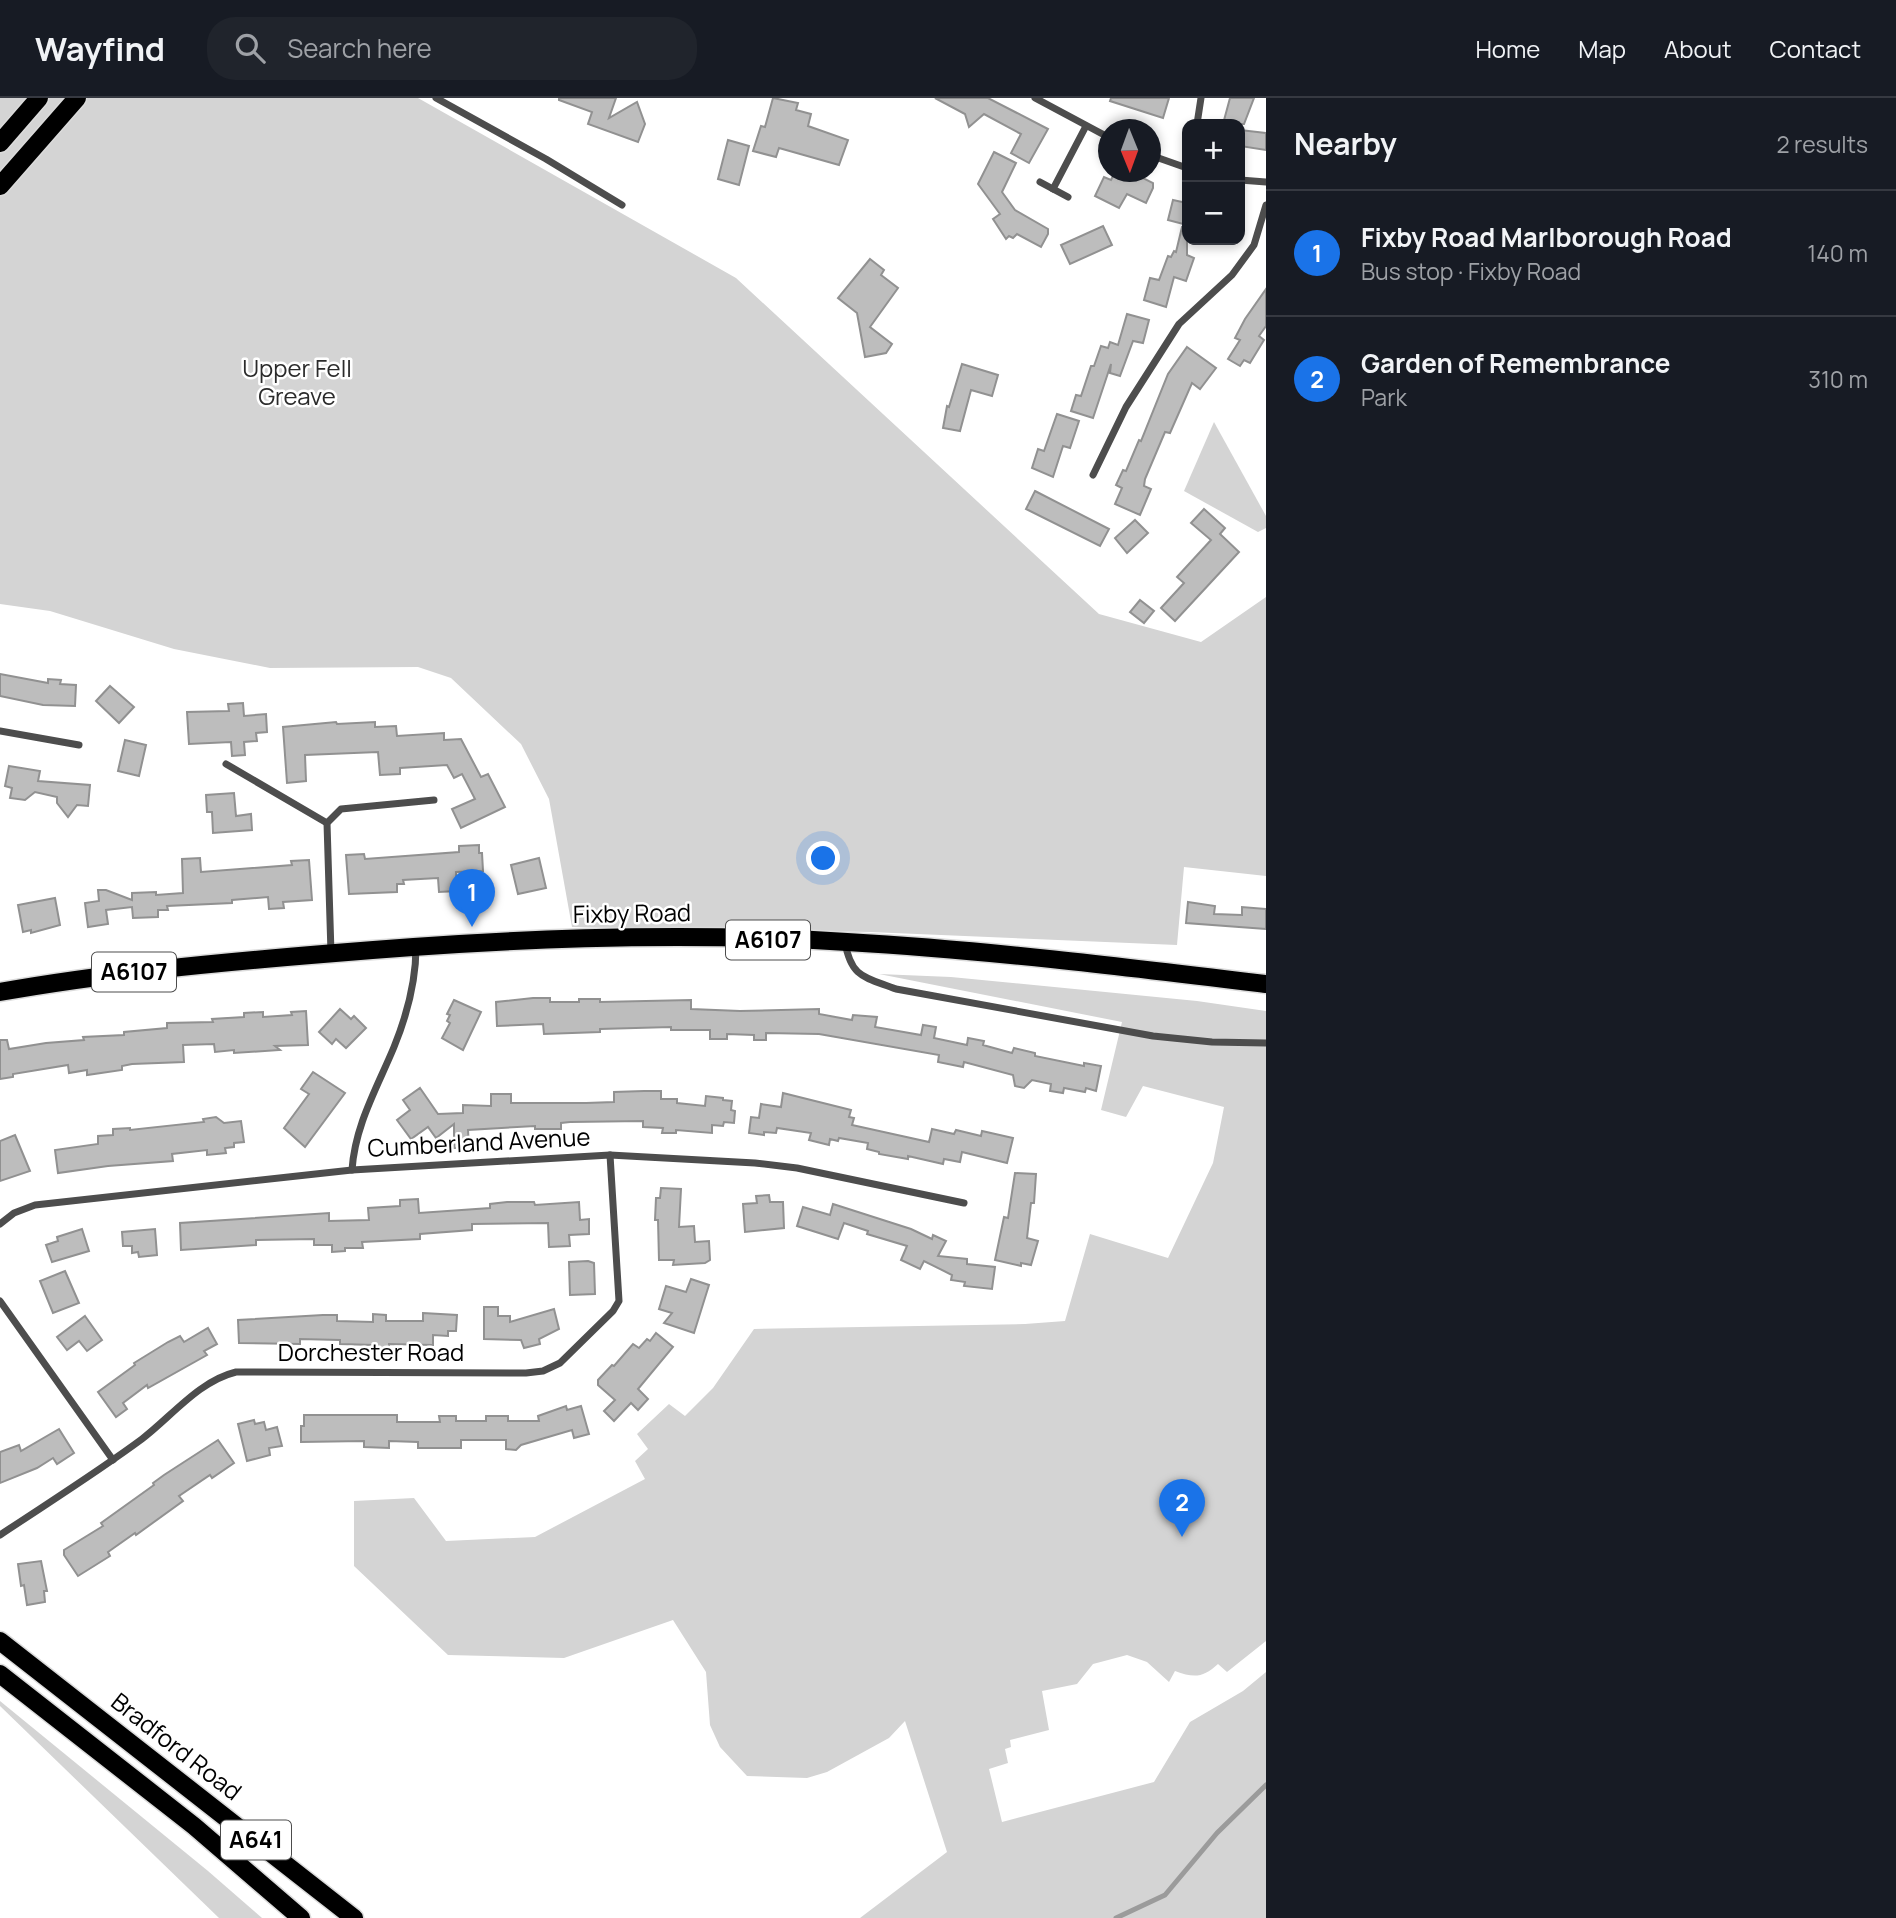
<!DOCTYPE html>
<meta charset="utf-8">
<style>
:root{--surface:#171b24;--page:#20242c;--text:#f1f3f6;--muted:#9ea1a6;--line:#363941;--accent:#1a73e8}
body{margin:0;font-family:Manrope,sans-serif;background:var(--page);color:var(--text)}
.controls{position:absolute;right:21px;top:21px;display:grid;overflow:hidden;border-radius:14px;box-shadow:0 4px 10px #0003}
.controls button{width:63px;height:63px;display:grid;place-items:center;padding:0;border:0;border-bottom:2px solid var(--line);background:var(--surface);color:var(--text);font:35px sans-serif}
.compass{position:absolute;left:1098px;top:21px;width:63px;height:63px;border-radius:50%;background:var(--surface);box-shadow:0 4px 10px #0003;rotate:179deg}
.you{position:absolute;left:824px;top:761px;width:24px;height:24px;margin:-18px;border:5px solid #fff;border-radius:50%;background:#1a73e8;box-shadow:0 0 0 10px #1a73e833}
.badge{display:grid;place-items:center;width:46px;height:46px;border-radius:50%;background:var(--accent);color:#fff;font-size:23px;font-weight:700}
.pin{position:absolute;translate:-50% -58px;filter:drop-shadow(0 2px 4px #0008)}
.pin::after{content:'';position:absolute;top:37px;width:24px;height:21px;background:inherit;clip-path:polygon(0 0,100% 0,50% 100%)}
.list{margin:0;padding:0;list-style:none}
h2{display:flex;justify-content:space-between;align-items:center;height:91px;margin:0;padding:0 28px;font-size:30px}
h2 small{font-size:23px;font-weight:400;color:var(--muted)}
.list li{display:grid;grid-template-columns:46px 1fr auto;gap:21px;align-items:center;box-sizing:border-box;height:126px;padding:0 28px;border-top:2px solid var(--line)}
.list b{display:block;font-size:26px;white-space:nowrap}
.list p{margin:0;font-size:23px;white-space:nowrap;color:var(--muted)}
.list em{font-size:23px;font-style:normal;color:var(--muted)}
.icon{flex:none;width:38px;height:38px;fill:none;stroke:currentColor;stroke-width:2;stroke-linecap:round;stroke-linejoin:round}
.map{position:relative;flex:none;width:1266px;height:1820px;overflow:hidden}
header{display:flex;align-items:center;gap:42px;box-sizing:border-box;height:98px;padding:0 35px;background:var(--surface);border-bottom:2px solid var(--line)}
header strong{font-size:33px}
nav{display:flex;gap:38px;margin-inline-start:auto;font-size:24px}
.search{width:490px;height:63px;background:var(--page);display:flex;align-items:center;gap:18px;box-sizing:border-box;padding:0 24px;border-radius:28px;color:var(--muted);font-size:26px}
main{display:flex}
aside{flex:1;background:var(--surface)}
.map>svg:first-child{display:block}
</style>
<header>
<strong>Wayfind</strong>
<div class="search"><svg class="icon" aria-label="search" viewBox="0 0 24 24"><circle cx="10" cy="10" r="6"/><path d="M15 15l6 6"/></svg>Search here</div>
<nav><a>Home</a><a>Map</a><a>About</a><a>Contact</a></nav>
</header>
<main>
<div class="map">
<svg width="1266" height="1820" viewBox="0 0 1266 1820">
<rect width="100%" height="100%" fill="#fff"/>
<g fill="#d4d4d4">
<path d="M0,0H418L736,180L1099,516L1201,544L1266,499V778L1184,769L1177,847L870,834L572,829L549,701L521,646L451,580L418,569L270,570L174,551L50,513L0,506Z"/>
<path d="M1214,324L1266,418V430L1258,434L1184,393Z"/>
<path d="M879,876L951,879L1197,903L1266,913V1543L1227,1574L1218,1566C1203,1580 1194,1580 1175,1573L1169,1584L1147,1564L1127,1557L1093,1566L1077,1586L1042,1593L1049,1632L1010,1642L1011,1649L1005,1651L1008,1665L989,1671L1002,1724L1154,1684L1190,1624L1243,1593L1266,1574V1820H860L947,1754L905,1623L889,1640L827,1674L807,1680L747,1678L720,1649L710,1627L706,1574L673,1522L564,1560L448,1557L354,1468V1403L414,1400L446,1443L535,1439L645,1381L635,1363L648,1351L637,1336L669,1306L685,1318L713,1290L754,1231L1025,1226L1065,1223L1090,1136L1168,1160L1213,1065L1224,1009L1143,988L1126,1019L1101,1012L1122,924Z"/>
<path d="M0,1603L208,1773L262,1820H219L0,1608Z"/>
</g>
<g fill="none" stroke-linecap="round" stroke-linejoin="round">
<path stroke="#9b9b9b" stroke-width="5" d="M1116,1820L1165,1797L1217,1735L1266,1687"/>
</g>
<g fill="#bdbdbd" stroke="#919191" stroke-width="2">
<path d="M559,0H616L609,20L637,4L645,26L638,44L588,26L592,14L559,2Z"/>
<path d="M773,0L798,5L796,12L811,16L808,28L848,42L839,67L779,50L776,59L753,53L761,28L765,29Z"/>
<path d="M935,0H988L1048,31L1029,65L1011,55L1021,36L984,16L969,29L965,16Z"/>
<path d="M1111,0H1169L1163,20L1110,3Z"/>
<path d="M1230,0H1254L1244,26H1223Z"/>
<path d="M1240,32L1266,35V52L1240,48Z"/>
<path d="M728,42L749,48L739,87L718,81Z"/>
<path d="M994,54L1016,65L1002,94L1015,112L1048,131V136L1041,149L1017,136L1013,140L1009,138L1006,141L993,121L1000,116L978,86Z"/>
<path d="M1115,74H1131L1153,85V90L1146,105L1127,96L1119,110L1095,98L1104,79L1111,82Z"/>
<path d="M1173,102L1187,105V127L1168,122Z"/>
<path d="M1103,128L1112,147L1070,166L1061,147Z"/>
<path d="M1182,129H1187V157L1194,160L1186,183L1174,179L1166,209L1144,202L1150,180L1159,182L1168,158L1171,159L1174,153L1176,154Z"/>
<path d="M870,161L884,172L881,177L898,190L870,229L892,246L886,255L865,259L857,215L838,200Z"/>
<path d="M1266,191V228L1259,238L1264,242L1250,265L1244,262L1240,268L1228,261L1240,242L1235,240L1245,221Z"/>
<path d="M1127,216L1149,222L1143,245L1133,243L1120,278L1110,275L1111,266L1093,320L1071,313L1076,297L1081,298L1091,268H1094L1101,248L1108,250L1110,244L1118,247Z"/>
<path d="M1187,249L1216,270L1200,291L1192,285L1170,335L1165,334L1145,381L1144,388L1151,391L1140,417L1115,406L1122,390L1116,387L1123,372L1126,373L1139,342L1141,343L1168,276Z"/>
<path d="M962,266L998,277L992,298L971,292L960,333L943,330L947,308L949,309Z"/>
<path d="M1057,316L1079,323L1070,350L1063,348L1053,379L1032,370L1038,351L1044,353Z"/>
<path d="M1035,393L1109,431L1100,448L1026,411Z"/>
<path d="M1204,411L1225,430L1220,436L1239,454L1175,523L1161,510L1184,485L1177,479L1211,442L1191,425Z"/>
<path d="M1135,422L1148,435L1127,455L1115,440Z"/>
<path d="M1140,502L1154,513L1144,525L1130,514Z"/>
<path d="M0,576L48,585V581L61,582L60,586L76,587L75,608L43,607L0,598Z"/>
<path d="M110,588L134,609L119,625L96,603Z"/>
<path d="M243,605L244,618L266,616L267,634L256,635L257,643L244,644L245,657L232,658L231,644L189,646L187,614L229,613L228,606Z"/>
<path d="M336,624L337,626L375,624V629L396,628L397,638L444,635V642L461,641L481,679L488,676L505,709L461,730L452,711L475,701L462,676L454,680L447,667L400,670V676L380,677L378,654L305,657L306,683L287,685L283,629Z"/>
<path d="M125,642L146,647L139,678L118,673Z"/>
<path d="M9,668L40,673L38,683L90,687L88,708L77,707L68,719L57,705V699L35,694L25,702L10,700L12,690L5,688Z"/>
<path d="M234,695L236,718L251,716L252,732L213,735L212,714H207L206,697Z"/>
<path d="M479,747V755H482L483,773L456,774L457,793L439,794L438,780L403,782L404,786H397V794L349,796L346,757L364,756L365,761L459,754V748Z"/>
<path d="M200,760L201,774L292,767L291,763L309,762L312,802L283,804L284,810L269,811L268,799L232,802V805L167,808L168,812H158V819L133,820L132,809L106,812L108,826L88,829L85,805L99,803L98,792H106L132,802V795L156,794V797L183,795L182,761Z"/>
<path d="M539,760L546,790L518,796L511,767Z"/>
<path d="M55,800L60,827L31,835V832L23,834L18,807Z"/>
<path d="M1188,804L1215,808L1214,816L1242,817V809L1266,811V831L1186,825Z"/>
<path d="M533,900H550V904H579V901H600V904L691,902V911L740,913L819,911V916L852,922L853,917L877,919L875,929L921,937L923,927L936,929L934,940L967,947L968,940L984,943L983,947L1012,955L1014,950L1035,955V958L1084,968V965L1101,968L1096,993L1086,990L1085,994L1064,990L1063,995L1050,993L1051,986L1032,982L1024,990L1015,988L1013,977L964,964L963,969L938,964L939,957L819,936L766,935V942H754V937L727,936V941H710V932H671V929L600,931V934L544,936L543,926L497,928L496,904Z"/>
<path d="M454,902L481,914L463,952L442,940L450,925L447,923L450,917L447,916Z"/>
<path d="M340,911L351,921L354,918L366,930L346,950L336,941L332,946L319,934Z"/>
<path d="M306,913L308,947L275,948L280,952L234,955V952L215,954L214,946L183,947L184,964L132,966L122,968V972L87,977V972L69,975L68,967L13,976V979L0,981V942H7L9,951L46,945L84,942L83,939L124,937V934L167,930V925L213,924L212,921L244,919V915L263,914V919L292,917L291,914Z"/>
<path d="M313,974L345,995L305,1049L284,1030L309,996L301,991Z"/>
<path d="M420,990L438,1016L463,1015V1007L491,1008V996H511V1005H586L614,1004V994L644,993H661V1001H677V1005L705,1008L706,998L723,1000V1002L732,1003L731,1012L735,1013L734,1025L724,1024L723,1028L712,1027V1035L676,1032V1035H662L663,1030L643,1029V1023L570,1024L561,1025V1031H535V1028L468,1032L469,1050H454V1026L436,1040L428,1029L411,1041L397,1022L410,1012L403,1002Z"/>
<path d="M783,995L851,1012L849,1019L854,1020L852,1027L929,1044L932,1031L954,1036L956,1032L981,1038L982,1033L1013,1040L1007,1065L962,1054L960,1064L944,1061L943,1066L908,1058V1061L879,1056V1054L867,1051L868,1045L839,1040L838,1043L830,1041L829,1047L809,1042L811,1035L777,1030L776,1035L764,1034V1037L749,1035L751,1019L759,1020L761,1006L781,1009Z"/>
<path d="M216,1019L224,1025L241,1023L244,1044L234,1045V1049L225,1050L226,1055L207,1057V1052L172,1056L173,1063L108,1068L58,1075L55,1052L98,1046V1038L113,1037V1031L130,1030V1032L204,1024L203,1021Z"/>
<path d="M15,1037L30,1073L0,1083V1043Z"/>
<path d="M1015,1075L1036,1076L1034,1105H1031L1027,1140L1038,1143L1031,1167L1021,1165V1168L995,1162L1004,1119L1008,1120Z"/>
<path d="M661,1090L681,1091L679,1129L694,1128L695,1144L709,1143L710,1162L705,1165L673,1167L674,1162H659L658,1122H655L656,1100H660Z"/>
<path d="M769,1097L770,1104H783L784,1130L745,1134L743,1106L757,1105L756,1098Z"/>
<path d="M418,1101L419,1115L490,1110V1106L507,1104H534L535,1107L579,1104L580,1122L589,1121V1136L569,1137L570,1148L549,1149L548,1125L472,1126V1132L420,1136V1141L362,1144L363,1150H345V1153L332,1154V1147H314V1141L256,1142V1147L181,1152L180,1125L329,1115V1123L369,1122L368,1110L400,1108V1102Z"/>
<path d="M833,1106L911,1131L932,1141L933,1137L946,1143L938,1158L967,1161V1166L995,1169L992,1191L964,1188L965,1184L951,1182L952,1177L924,1163L920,1171L901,1162L907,1148L867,1136L868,1133L844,1125L838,1141L797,1128L803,1109L830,1117Z"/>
<path d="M82,1131L89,1153L52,1164L46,1147L58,1143L57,1139Z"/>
<path d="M155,1131L157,1157L139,1159L138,1154L132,1155V1148H123L122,1134Z"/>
<path d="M588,1163L594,1165L595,1196L570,1197L569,1164Z"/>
<path d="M65,1173L79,1205L53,1215L40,1183Z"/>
<path d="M691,1181L709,1187L694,1235L664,1225L672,1215L659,1211L666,1188L686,1194Z"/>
<path d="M484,1209H498V1218H510V1224L554,1211L559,1231L539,1241L540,1246L524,1250L521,1242L484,1241Z"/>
<path d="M423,1215L457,1217L456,1233H448V1238L433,1237V1247L389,1246V1250H373V1247L340,1246V1242L300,1241V1246L239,1245L238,1222L323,1217H337V1223L373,1224V1216L386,1217V1223H423Z"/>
<path d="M85,1218L102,1242L87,1253L79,1243L67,1252L57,1239Z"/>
<path d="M208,1230L217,1246L204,1253L207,1257L148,1290L147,1287L123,1305L127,1311L116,1319L98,1294L135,1267L134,1265L168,1244L180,1238L184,1244Z"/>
<path d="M656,1235L673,1249L638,1291L648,1301L638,1312L631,1305L614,1323L604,1313L615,1302L598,1287V1282L612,1267L614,1268L633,1246L639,1250L647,1241L650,1243Z"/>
<path d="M566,1308L567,1312L581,1308L589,1336L574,1340L572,1332L521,1347L516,1352L506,1351V1342H461V1350H418V1344L389,1343V1350L364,1349V1343L301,1344V1328H304V1317H397V1324H440L439,1318H456V1323H486V1318H508V1323H539L538,1318Z"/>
<path d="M254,1322L255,1326L264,1324L266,1332L277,1329L282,1348L269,1350L270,1357L247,1363L238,1326Z"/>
<path d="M59,1331L74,1355L57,1366L53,1360L37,1370L0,1385V1354L19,1347L21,1353Z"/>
<path d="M218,1342L234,1365L212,1380L210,1377L179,1398L183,1403L136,1437L135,1435L108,1454L110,1458L78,1478L64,1457V1452L103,1428L101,1425L154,1387L153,1385L164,1377Z"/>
<path d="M41,1463L47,1493H44L45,1504L27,1507L24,1487L21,1488L18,1466Z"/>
</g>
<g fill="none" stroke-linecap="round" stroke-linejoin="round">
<g stroke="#dbdbdb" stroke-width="21">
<g id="primary">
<path d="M0,45L39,0"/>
<path d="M0,88L77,0"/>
<path d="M0,894C107,875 215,865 323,856C497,841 672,833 847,844C987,852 1126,869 1266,886"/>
<path d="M0,1543L354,1820"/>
<path d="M0,1576L194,1728L301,1820"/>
</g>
</g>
<g stroke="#4d4d4d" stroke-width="7">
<path d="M436,0L546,61L622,107"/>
<path d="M1035,0L1108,39"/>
<path d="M1197,26L1201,0"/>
<path d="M1150,57L1187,70"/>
<path d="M1240,82L1266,84"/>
<path d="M1040,84L1068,99"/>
<path d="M1053,91L1086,28"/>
<path d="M1093,377L1126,309L1179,226L1232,177L1254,147L1266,107"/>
<path d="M0,633L79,647"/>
<path d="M226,666L327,725"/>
<path d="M845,844C851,880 865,879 896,891L1153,938L1212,944L1266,945"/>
<path d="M331,855L327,725L341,711L434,702"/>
<path d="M352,1072C355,1027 377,990 394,949C407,917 416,884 416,849"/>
<path d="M0,1126L14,1115L35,1107L352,1072L610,1057L755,1065L797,1070L964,1105"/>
<path d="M0,1203L113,1362"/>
<path d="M0,1437C48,1405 96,1375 142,1341C172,1318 199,1283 236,1274L526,1275L543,1273L560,1265L613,1213L619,1203L610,1057"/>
</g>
<use href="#primary" stroke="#000" stroke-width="18"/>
</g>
<g text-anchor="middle" stroke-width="5" stroke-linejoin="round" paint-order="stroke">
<g fill="#fff" stroke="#4c4c4c" stroke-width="2">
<rect x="726" y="822.5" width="84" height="39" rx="5"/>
<rect x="92" y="854.5" width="84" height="39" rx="5"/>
<rect x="221" y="1722.5" width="70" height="39" rx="5"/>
</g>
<g font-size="23" font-weight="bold" fill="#000">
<text x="768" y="850">A6107</text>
<text x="134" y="882">A6107</text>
<text x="256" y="1750">A641</text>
</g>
<g font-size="24" fill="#2b2b2b" stroke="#fff">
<text x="297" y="279">Upper Fell<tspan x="297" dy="28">Greave</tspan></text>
</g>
<g font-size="24" fill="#000" stroke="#fff">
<text transform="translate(632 816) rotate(-1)" y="8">Fixby Road</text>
<text transform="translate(479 1045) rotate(-3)" y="8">Cumberland Avenue</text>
<text x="371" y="1263">Dorchester Road</text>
<text transform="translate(176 1649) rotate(38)" y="8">Bradford Road</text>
</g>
</g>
</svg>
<div class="controls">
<button>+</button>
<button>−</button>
</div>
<svg class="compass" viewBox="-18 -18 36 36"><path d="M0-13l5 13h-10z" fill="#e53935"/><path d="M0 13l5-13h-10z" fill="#9ea1a6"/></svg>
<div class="you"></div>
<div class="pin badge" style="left:472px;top:829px">1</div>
<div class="pin badge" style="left:1182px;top:1439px">2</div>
</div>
<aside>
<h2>Nearby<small>2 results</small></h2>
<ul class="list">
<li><span class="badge">1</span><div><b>Fixby Road Marlborough Road</b><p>Bus stop · Fixby Road</p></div><em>140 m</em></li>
<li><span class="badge">2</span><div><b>Garden of Remembrance</b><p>Park</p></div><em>310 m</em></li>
</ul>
</aside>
</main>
